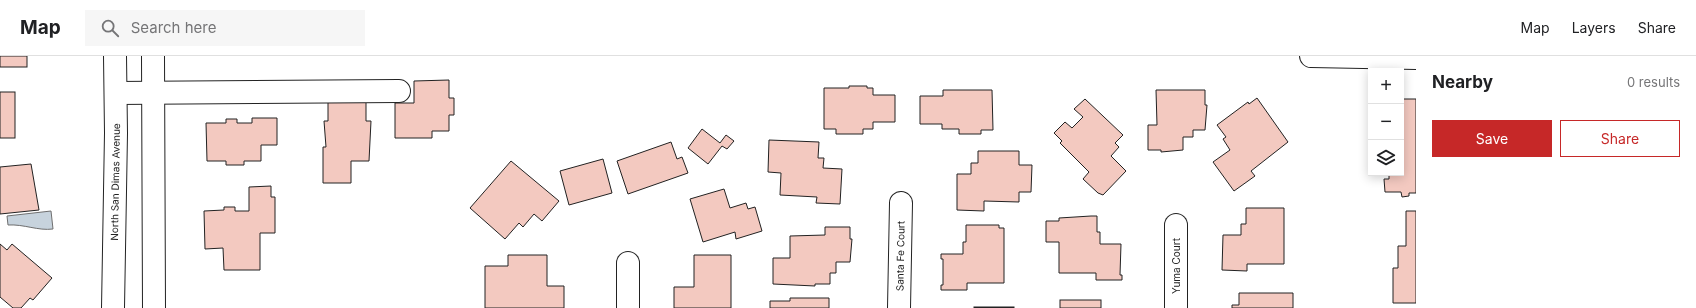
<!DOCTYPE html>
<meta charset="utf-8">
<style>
:root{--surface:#fff;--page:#f6f6f6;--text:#202124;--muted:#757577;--line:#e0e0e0;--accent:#c62828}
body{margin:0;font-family:Inter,sans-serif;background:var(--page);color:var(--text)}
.controls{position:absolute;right:12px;top:12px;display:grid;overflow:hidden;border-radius:0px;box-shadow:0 2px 10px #0003}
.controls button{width:36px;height:36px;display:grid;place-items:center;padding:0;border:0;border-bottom:1px solid var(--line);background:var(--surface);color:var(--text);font:20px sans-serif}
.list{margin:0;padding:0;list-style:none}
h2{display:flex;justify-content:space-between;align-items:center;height:52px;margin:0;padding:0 16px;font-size:17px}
h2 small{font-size:13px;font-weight:400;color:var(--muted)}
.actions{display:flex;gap:8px;padding:12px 16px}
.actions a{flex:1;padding:9px 0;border:1px solid var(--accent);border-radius:0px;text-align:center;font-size:14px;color:var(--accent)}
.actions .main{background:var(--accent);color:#fff}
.icon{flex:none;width:22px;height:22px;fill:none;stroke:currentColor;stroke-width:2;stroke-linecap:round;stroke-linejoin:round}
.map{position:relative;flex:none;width:1416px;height:252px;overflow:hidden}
header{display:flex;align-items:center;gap:24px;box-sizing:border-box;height:56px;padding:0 20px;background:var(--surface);border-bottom:1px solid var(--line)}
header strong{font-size:19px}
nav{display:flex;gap:22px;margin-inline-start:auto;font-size:14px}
.search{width:280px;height:36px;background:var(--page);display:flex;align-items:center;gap:10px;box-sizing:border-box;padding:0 14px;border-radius:0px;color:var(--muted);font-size:15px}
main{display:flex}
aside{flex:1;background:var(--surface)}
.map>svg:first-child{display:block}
</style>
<header>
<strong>Map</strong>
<div class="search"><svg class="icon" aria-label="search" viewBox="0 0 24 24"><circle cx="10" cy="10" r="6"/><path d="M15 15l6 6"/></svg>Search here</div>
<nav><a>Map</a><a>Layers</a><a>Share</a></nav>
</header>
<main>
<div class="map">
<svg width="1416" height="252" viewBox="0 0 1416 252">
<rect width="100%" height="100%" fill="#fff"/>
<path fill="#c7d3dd" stroke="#6f6f6f" d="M51,155L53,173C38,175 24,168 8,169L7,160Z"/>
<g fill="#f3c9c0" stroke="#222">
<rect x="0" y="0" width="27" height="11"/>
<path d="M449,24V42H454V59H449V75H432V82H395V47H414V25Z"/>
<path d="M849,30H867V32H873V39H895V66H873V73H863V78H836V73H824V32H849Z"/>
<path d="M943,34H992L993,74H981V78H959V73H942V68H920V40H943Z"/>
<path d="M1156,34H1205V49H1207L1205,74H1193V81H1183V94L1161,96V94H1148V69H1157Z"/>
<rect x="0" y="36" width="15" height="46"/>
<path d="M1257,42L1288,86L1251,115L1255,120L1234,135L1213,106L1230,94L1223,83L1226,81L1217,69L1248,46L1249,48Z"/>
<path d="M1085,43L1123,79L1115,87L1119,91L1111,100L1126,115L1103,139L1098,137L1083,123L1089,116L1060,87L1062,85L1054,77L1065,66L1072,72L1083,61L1074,53Z"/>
<path d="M1401,43H1416V137H1409V140L1402,141L1401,136H1385L1384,123H1389V117H1401Z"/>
<path d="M328,46H366V65H371L369,105H351V127H323V91H326L324,65H328Z"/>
<path d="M252,62H277V89H261V105H244V109H226V105H207L206,67H226V63H237V67H252Z"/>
<path d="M702,73L720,87L726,79L734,85L727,93L722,90L708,108L688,92Z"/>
<path d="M769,84L819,86L818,102H824L823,112L842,113L840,148L816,147L817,141L780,139L781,117L768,116Z"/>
<path d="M671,86L677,103L682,101L688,117L628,138L617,105Z"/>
<path d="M978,95H1019V109H1032L1031,136H1019V146L984,145V155L957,154V118H971V107H978Z"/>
<path d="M603,103L612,137L569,149L560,115Z"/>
<path d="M511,105L559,145L542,165L534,158L523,171L519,167L505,183L470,152Z"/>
<path d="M31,108L39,154L0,158V111Z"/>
<path d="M271,130V141H275V177H260V214H224L223,192L205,193L204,155L224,154V151H235V155H249V131Z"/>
<path d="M724,133L730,152L746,147L748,153L755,151L762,175L736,183L735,176L703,186L690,143Z"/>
<path d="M1246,152H1284V208H1247V215L1222,214L1223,179H1241V168H1246Z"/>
<path d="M1406,155H1416V247H1393V212H1398V190H1406Z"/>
<path d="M1091,160H1097V176H1100V188H1121L1120,219H1122V224H1096V217H1059V186H1046V165H1059V162Z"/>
<path d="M966,169H999V172H1004V227H967V234H941V229H943V203H941V198H963V186H966Z"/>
<path d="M825,171H850V183H852L850,206H836V217H830V228H815V230L773,228V202H790V180L825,179Z"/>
<path d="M0,188L7,194L12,188L52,222L33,244L30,242L21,252H13L0,241Z"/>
<path d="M508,199H547V230H564V252H485V210H508Z"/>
<path d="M694,199H731V252H674V231H694Z"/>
<path d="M1239,237H1293V252H1232V249H1239Z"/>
<path d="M790,242H829V252H770V245H790Z"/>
<rect x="1060" y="244" width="41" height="8"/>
<rect x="974" y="251" width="40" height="1"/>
</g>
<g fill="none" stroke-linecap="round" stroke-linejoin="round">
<g stroke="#222" stroke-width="24">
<g id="minor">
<path d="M1311,0L1416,2"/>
<path d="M116,37L399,35"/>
<path d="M1176,169V252"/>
<path d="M628,252V207"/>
<path d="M899,252L901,147"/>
</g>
</g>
<g stroke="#222" stroke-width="24">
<g id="major">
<path d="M153,0L154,252"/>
<path d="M113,252L116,77L115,0"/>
</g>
</g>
<use href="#minor" stroke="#fff" stroke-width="22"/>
<use href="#major" stroke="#fff" stroke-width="22"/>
</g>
<g text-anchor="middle" stroke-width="3" stroke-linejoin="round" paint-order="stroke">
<g font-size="10" fill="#222" stroke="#fff">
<text transform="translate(115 126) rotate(-89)" y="4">North San Dimas Avenue</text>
<text transform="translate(900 200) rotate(-89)" y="4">Santa Fe Court</text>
<text transform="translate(1176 210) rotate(-90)" y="4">Yuma Court</text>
</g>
</g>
</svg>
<div class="controls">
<button>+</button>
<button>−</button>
<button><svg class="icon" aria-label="layers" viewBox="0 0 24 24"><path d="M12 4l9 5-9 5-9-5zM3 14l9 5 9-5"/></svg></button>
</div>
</div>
<aside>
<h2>Nearby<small>0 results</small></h2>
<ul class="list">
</ul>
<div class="actions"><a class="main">Save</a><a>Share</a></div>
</aside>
</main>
